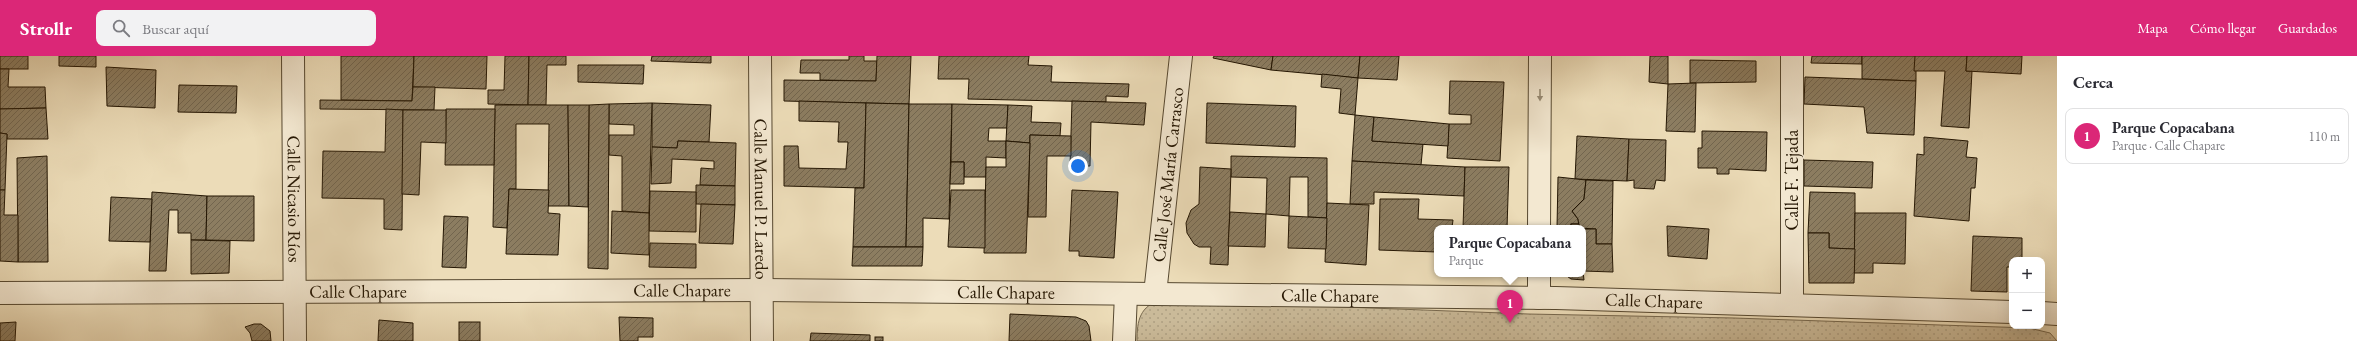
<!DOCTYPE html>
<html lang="es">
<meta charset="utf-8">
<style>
:root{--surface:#fff;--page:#f2f2f3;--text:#2b2b33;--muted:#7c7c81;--line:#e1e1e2;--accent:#db2777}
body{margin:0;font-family:"EB Garamond",serif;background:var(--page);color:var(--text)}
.controls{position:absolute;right:12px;bottom:12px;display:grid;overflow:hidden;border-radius:8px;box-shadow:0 4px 16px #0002}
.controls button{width:36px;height:36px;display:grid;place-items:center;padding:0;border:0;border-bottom:1px solid var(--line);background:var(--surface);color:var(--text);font:20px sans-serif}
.you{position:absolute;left:1078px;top:110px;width:14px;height:14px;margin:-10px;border:3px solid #fff;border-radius:50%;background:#1a73e8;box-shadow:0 0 0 6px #1a73e833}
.badge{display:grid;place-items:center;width:26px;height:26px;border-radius:50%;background:var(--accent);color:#fff;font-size:13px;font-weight:700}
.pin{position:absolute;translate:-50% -33px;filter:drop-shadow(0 1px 2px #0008)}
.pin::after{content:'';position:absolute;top:21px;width:14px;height:12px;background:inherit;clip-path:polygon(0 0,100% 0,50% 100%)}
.popup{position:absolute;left:1434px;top:169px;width:152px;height:52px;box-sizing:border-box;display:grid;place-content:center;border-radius:8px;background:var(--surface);filter:drop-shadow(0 1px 3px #0005);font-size:13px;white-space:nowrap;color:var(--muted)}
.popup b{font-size:15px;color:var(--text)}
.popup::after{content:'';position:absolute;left:50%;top:100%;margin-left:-8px;border:8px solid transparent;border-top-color:var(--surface)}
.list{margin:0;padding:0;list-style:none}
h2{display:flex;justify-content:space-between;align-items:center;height:52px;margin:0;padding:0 16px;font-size:17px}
h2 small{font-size:13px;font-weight:400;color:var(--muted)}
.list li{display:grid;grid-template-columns:26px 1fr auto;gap:12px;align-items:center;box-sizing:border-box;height:56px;margin:0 8px 8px;padding:0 8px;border:1px solid var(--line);border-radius:8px}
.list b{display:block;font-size:15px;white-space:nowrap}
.list p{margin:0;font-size:13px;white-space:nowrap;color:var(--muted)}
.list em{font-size:13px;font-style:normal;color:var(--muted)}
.icon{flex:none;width:22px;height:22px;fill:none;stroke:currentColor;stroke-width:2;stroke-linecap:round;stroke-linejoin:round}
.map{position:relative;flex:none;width:2057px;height:285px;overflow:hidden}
header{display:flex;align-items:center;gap:24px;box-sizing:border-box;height:56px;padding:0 20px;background:var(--accent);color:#fff}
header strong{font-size:19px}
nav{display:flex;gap:22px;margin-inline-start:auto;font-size:14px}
.search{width:280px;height:36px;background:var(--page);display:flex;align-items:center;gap:10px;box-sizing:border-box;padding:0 14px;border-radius:8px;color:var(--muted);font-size:15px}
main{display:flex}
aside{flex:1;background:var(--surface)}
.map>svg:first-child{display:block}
</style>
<header>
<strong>Strollr</strong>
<div class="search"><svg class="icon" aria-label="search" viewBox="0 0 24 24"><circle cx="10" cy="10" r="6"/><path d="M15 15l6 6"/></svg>Buscar aquí</div>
<nav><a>Mapa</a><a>Cómo llegar</a><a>Guardados</a></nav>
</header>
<main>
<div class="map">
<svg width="2057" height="285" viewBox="0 0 2057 285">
<defs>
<pattern id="park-dots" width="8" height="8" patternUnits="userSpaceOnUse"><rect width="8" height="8" fill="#caba99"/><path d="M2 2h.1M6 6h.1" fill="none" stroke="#ad9f82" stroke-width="1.8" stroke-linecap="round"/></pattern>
<pattern id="building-hatch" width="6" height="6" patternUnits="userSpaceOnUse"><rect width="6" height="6" fill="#8c7d61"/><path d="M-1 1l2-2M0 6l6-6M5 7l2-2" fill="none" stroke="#72654e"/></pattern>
</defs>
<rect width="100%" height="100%" fill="#ecdcb8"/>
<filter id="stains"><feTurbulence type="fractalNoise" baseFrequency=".005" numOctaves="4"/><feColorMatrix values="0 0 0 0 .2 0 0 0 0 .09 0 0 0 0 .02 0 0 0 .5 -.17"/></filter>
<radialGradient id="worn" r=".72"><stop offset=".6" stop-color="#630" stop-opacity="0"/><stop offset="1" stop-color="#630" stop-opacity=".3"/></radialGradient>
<path fill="url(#park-dots)" stroke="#77684e" d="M1161,244L1528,258L1734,262L2029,272L2050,277L2057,285H1137C1137,264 1140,250 1161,244Z"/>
<g fill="url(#building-hatch)" stroke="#241603">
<rect x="0" y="0" width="28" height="13"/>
<path d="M59,0H96V11L59,10Z"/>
<path d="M341,0H414L412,45L341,44Z"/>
<path d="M414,0H487L486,33L413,31Z"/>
<path d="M505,0H529L528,49L488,48V34H504Z"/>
<path d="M529,0H566V9H547L546,49H528Z"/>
<path d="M652,0H711V7L651,5Z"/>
<path d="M849,0H864V5H877L876,25L820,24V17H800L801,4H849Z"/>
<path d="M877,0H911L909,48L784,45V24L876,25Z"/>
<path d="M939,0H1029L1028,9L1052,10L1051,26L1129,28L1128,41L1106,40V46L968,43L969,23H938Z"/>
<path d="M1214,0H1273L1271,14L1213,2Z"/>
<path d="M1273,0H1360L1358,22L1271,14Z"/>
<path d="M1360,0H1399L1397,24L1358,22Z"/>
<path d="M1650,0H1668V28L1649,26Z"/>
<path d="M1812,0H1862V8L1811,7Z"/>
<path d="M1862,0H1916V25L1862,23Z"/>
<path d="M1915,0H1967L1966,15H1972L1969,72L1941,70L1945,15H1914Z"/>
<path d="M1967,0H2022L2021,18L1966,15Z"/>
<path d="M1690,4L1756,5V26L1690,27Z"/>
<path d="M578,9H644L643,28L578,26Z"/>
<path d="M106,11L156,14L155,52L107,50Z"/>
<path d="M0,13H9L8,31H45L46,52L0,53Z"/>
<path d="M1322,18L1358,22L1355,59L1339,57L1341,33L1321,31Z"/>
<path d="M1805,21L1916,25L1914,79L1867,77L1864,51L1804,48Z"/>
<path d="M1450,25L1504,26L1500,105L1447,102L1449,68H1471V59L1449,58Z"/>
<path d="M1696,27L1695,76L1666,75L1668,28Z"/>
<path d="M179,29L237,30L236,57L178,56Z"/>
<path d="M413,31H435L434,54L320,53V44L412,45Z"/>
<path d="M799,45L866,47L864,132L784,130V90H798L799,112L846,113L848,86H838L839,66L799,65Z"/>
<path d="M1072,45L1146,47L1144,69L1091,66L1090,110H1070Z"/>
<path d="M652,47L711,49L709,86L678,85L677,92L652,91Z"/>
<path d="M652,47L649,157L622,155V100L609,99V79H634V69L609,68V48Z"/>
<path d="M866,47L909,48L906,191H853L855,132H864Z"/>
<path d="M1207,47L1296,50L1295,91L1206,87Z"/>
<path d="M609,48L608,213L588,212L589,49Z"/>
<path d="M909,48H952L949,163L923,162V191H906Z"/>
<path d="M952,48L1008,49L1007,72H989L988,85H1006V102L986,101V121H964V106H951Z"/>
<path d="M495,49H568L569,150H548L549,68H516V133H509L507,172L493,171Z"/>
<path d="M568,49H589L588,151L569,150Z"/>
<path d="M1008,49L1032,50L1031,66L1061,67L1060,80L1030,79V87L1006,85Z"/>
<path d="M46,52L48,83H7V78L0,77V53Z"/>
<path d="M386,53L403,54L402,174L384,173V143L322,142L323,95L385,96Z"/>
<path d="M446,53H495L494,109H445Z"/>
<path d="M403,54H446V87L421,86L419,139L402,138Z"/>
<path d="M1355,59L1374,61L1372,85L1423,88L1421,109L1352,105Z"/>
<path d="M1374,61L1449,68L1448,90L1372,85Z"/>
<path d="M1702,75L1767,76L1766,115L1729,113V118H1717V112H1698V92H1702Z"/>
<path d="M0,77L7,78L5,134H0Z"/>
<path d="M1030,79L1071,80V100H1047L1046,161H1028Z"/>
<path d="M1577,80L1629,83L1627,125L1575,123Z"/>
<path d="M1924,81L1968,85L1966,101L1977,102L1975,132H1971L1969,165L1914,160L1917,98L1924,99Z"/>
<path d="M1629,83L1666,84L1665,125L1656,124L1654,133L1634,132V124L1627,125Z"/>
<path d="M678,85L736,87L735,130L700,129L701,112L714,113V105L672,103L671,127L651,128L652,91L677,92Z"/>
<path d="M1006,85L1030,87L1026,197H984L986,111H1006Z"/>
<path d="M47,100L48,206H18L17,102Z"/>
<path d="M1231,100L1327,102V162L1308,161V121H1290L1289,160L1266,158L1267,122L1231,121Z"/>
<path d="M1804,104L1873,106L1872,132L1804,130Z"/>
<path d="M1352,105L1465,111L1464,140L1374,136V148H1350Z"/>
<path d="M951,106H964V128H950Z"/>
<path d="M1200,111L1231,113L1228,209L1210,208L1211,191H1199L1194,188L1187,177L1186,167L1191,154L1199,148Z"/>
<path d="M1465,111H1509L1507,172H1463Z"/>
<path d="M1558,121L1586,124L1584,143L1572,155L1578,163L1579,168H1571V172H1557Z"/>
<path d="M1586,124L1613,125L1612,188H1596V173L1579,172L1578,163L1572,155L1584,143Z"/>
<path d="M696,129L735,130V149L696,148Z"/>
<path d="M509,133L549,134L548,157L560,158L558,199L506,198Z"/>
<path d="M0,134H5L4,159H18V206L0,205Z"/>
<path d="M951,134H985V192L948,191Z"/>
<path d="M1072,134L1118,136L1114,202L1079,200V195H1069Z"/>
<path d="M650,135L696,136V176L649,175Z"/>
<path d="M152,136L207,140L206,184H191V177H178V154H169L166,215H149Z"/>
<path d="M1810,136L1855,137V193L1829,192V177H1808Z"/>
<path d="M207,140H254V185L206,184Z"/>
<path d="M111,141L152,143L150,186L109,185Z"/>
<path d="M1380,143H1419L1418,163L1453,164L1452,172H1437V196L1379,194Z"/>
<path d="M1327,147L1369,149L1366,209L1325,206Z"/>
<path d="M701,148L735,149L733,188L699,187Z"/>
<path d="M612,155L649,157V199L611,197Z"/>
<path d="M1230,156L1266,158L1265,191L1228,190Z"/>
<path d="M1855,157H1906L1905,208L1873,207V217H1854Z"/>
<path d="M444,160L468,161L466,212L442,211Z"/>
<path d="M1289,160L1327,162L1326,193L1288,192Z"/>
<rect x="1571" y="168" width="8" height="4"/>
<path d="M1667,170L1709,173L1707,203L1668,200Z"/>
<path d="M1583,173H1596V188H1612L1613,216L1583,215Z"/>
<path d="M1808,177H1829V192L1855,193L1854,227H1809Z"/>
<path d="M1973,180L2022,182V204H2012V211H2007V236L1971,235Z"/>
<path d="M191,184L230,185L229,217L191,218Z"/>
<path d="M650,187L696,188V212L649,211Z"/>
<path d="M853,191H923L922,210H852Z"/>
<path d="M1583,215L1584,224L1571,223L1564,218H1583Z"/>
<path d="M1010,258L1076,261L1086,265L1089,270L1091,285H1009Z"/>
<path d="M619,261L653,262V281H638V285H620Z"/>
<path d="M379,264L413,267V285H378Z"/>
<path d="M16,266L15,285H0V267Z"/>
<rect x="459" y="266" width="21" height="19"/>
<path d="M254,268H261L270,275L271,285H252L250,277L245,271Z"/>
<path d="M811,277L870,279V285H810Z"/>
<rect x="875" y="281" width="8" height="4"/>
</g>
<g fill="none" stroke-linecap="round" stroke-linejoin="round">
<g stroke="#564830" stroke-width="24">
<g id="minor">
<path id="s1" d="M293,0L295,285"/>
<path id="s2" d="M760,0L762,285"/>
<path d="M1792,0V249"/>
<path d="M1539,172L1540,0"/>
<path id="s3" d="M0,237L763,234L1556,242L2012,256"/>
<path id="s4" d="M1155,238L1181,0"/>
<path d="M1539,242V218"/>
<path d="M2042,257L2057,258"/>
<path d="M1124,285L1126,238"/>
</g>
</g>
<use href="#minor" stroke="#f3e8d1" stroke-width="22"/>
</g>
<defs><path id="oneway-solid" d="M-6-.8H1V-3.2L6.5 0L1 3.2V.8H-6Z"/></defs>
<use fill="#968a74" href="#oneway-solid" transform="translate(1540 39) rotate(90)"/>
<g text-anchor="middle" stroke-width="3" stroke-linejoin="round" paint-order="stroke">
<g font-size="18" fill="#241603" stroke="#f3e8d1">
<text dy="6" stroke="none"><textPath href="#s4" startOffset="120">Calle José María Carrasco</textPath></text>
<text transform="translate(1792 124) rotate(-90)" y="6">Calle F. Tejada</text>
<text dy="6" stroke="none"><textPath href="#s2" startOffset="143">Calle Manuel P. Laredo</textPath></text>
<text dy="6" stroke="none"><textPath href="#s1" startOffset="143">Calle Nicasio Ríos</textPath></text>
<text dy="6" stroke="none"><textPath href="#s3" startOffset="682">Calle Chapare</textPath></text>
<text dy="6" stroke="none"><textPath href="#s3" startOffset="358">Calle Chapare</textPath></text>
<text dy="6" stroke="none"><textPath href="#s3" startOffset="1006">Calle Chapare</textPath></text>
<text dy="6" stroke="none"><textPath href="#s3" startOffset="1330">Calle Chapare</textPath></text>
<text dy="6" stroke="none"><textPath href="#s3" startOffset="1654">Calle Chapare</textPath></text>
</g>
</g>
<rect width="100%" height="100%" filter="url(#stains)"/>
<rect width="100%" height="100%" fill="url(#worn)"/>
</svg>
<div class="controls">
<button>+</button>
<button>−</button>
</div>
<div class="you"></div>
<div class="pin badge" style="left:1510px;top:267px">1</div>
<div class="popup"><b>Parque Copacabana</b>Parque</div>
</div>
<aside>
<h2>Cerca<small></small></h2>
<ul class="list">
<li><span class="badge">1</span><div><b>Parque Copacabana</b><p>Parque · Calle Chapare</p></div><em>110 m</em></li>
</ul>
</aside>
</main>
